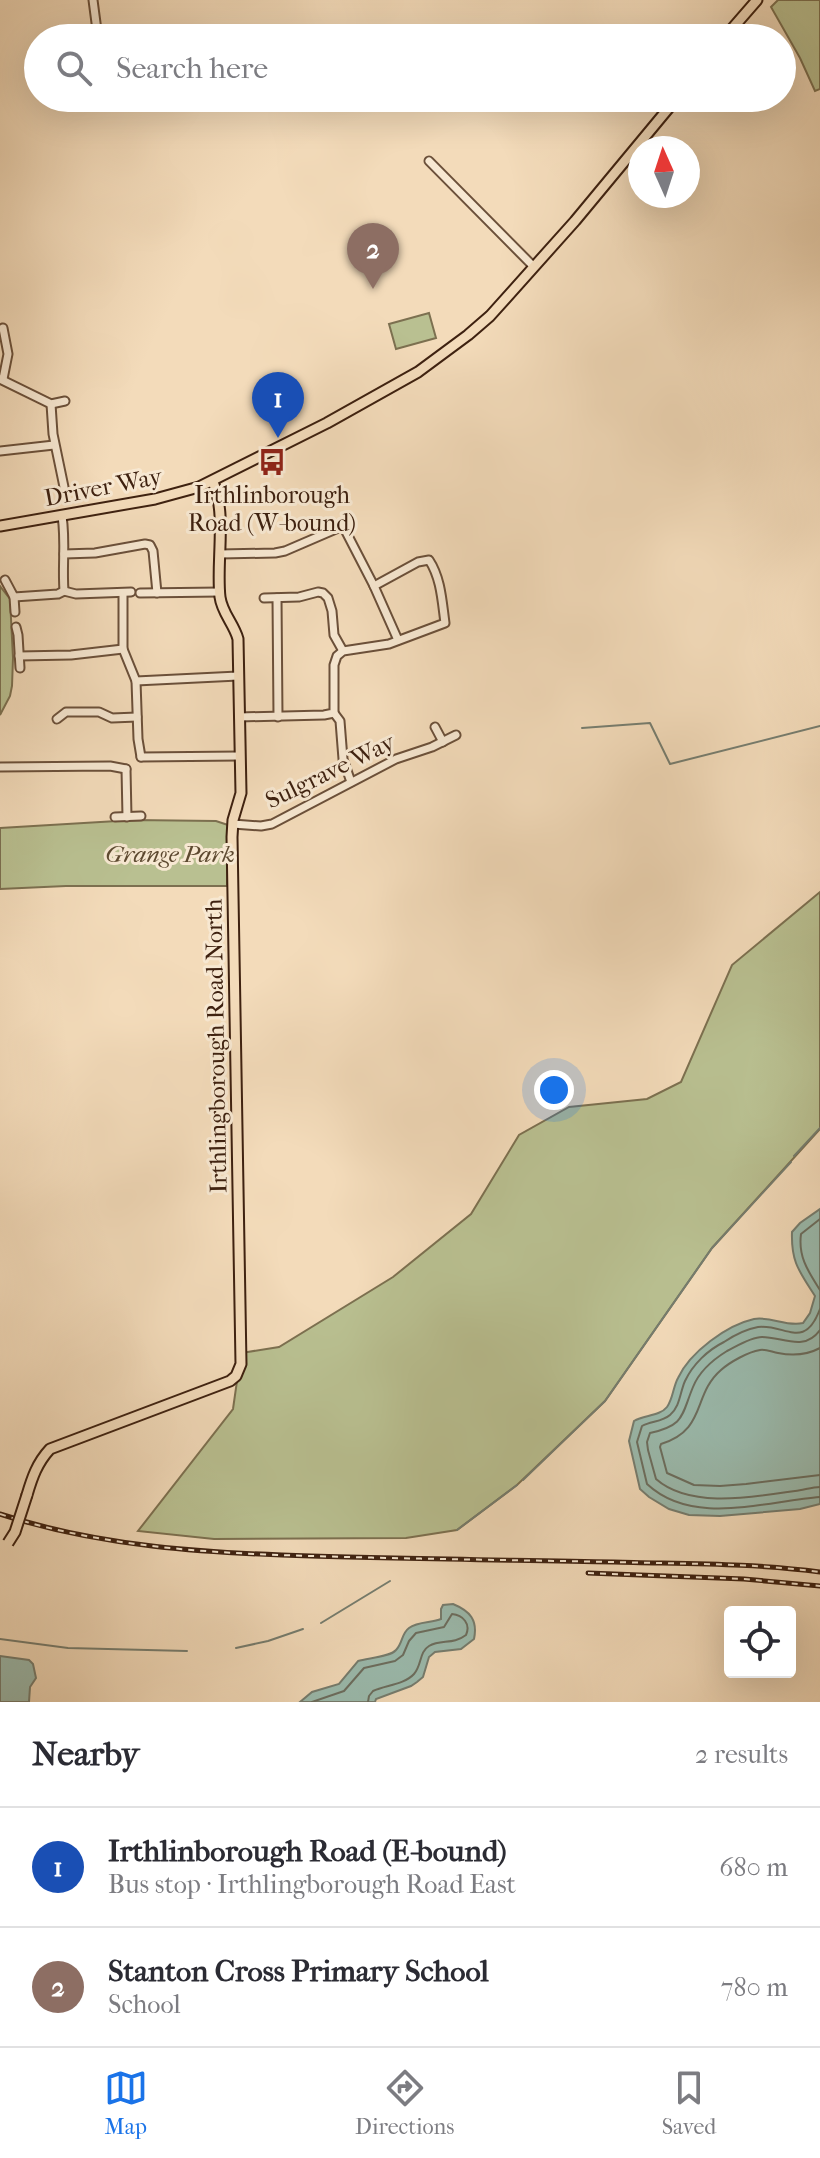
<!DOCTYPE html>
<meta charset="utf-8">
<style>
:root{--surface:#fff;--page:#f2f2f3;--text:#2b2b33;--muted:#7c7c81;--line:#e1e1e2;--accent:#1a73e8}
body{margin:0;font-family:"IM FELL French Canon",serif;background:var(--page);color:var(--text)}
.controls{position:absolute;right:24px;bottom:24px;display:grid;overflow:hidden;border-radius:8px;box-shadow:0 8px 32px #0002}
.controls button{width:72px;height:72px;display:grid;place-items:center;padding:0;border:0;border-bottom:2px solid var(--line);background:var(--surface);color:var(--text);font:40px sans-serif}
.compass{position:absolute;left:628px;top:136px;width:72px;height:72px;border-radius:50%;background:var(--surface);box-shadow:0 8px 32px #0002;rotate:357deg}
.you{position:absolute;left:554px;top:1090px;width:28px;height:28px;margin:-20px;border:6px solid #fff;border-radius:50%;background:#1a73e8;box-shadow:0 0 0 12px #1a73e833}
.badge{display:grid;place-items:center;width:52px;height:52px;border-radius:50%;background:var(--accent);color:#fff;font-size:26px;font-weight:700}
.pin{position:absolute;translate:-50% -66px;filter:drop-shadow(0 2px 4px #0008)}
.pin::after{content:'';position:absolute;top:42px;width:28px;height:24px;background:inherit;clip-path:polygon(0 0,100% 0,50% 100%)}
.list{margin:0;padding:0;list-style:none}
h2{display:flex;justify-content:space-between;align-items:center;height:104px;margin:0;padding:0 32px;font-size:34px}
h2 small{font-size:26px;font-weight:400;color:var(--muted)}
.list li{display:grid;grid-template-columns:52px 1fr auto;gap:24px;align-items:center;box-sizing:border-box;height:120px;padding:0 32px;border-top:2px solid var(--line)}
.list b{display:block;font-size:30px;white-space:nowrap}
.list p{margin:0;font-size:26px;white-space:nowrap;color:var(--muted)}
.list em{font-size:26px;font-style:normal;color:var(--muted)}
.icon{flex:none;width:44px;height:44px;fill:none;stroke:currentColor;stroke-width:2;stroke-linecap:round;stroke-linejoin:round}
.map{position:relative;flex:none;width:820px;height:1702px;overflow:hidden}
.search{position:absolute;background:var(--surface);box-shadow:0 8px 32px #0002;left:24px;right:24px;top:24px;height:88px;display:flex;align-items:center;gap:20px;box-sizing:border-box;padding:0 28px;border-radius:44px;color:var(--muted);font-size:30px}
.sheet{height:344px;background:var(--surface)}
nav{display:flex;justify-content:space-around;align-items:center;box-sizing:border-box;height:112px;border-top:2px solid var(--line);background:var(--surface);font-size:22px;color:var(--muted)}
nav a{display:grid;justify-items:center;gap:4px}
nav .on{color:var(--accent)}
.map>svg:first-child{display:block}
</style>
<div class="map">
<svg width="820" height="1702" viewBox="0 0 820 1702">
<rect width="100%" height="100%" fill="#f3dbba"/>
<filter id="stains"><feTurbulence type="fractalNoise" baseFrequency=".0025" numOctaves="4"/><feColorMatrix values="0 0 0 0 .2 0 0 0 0 .09 0 0 0 0 .02 0 0 0 .5 -.17"/></filter>
<radialGradient id="worn" r=".72"><stop offset=".6" stop-color="#630" stop-opacity="0"/><stop offset="1" stop-color="#630" stop-opacity=".3"/></radialGradient>
<g fill="#b9c091" stroke="#7c7050" stroke-width="2">
<path d="M778,0H820V89L815,91L800,58L771,7Z"/>
<path d="M429,313L436,338L396,349L389,324Z"/>
<path d="M0,586L10,599L13,658L12,686L10,696L0,715Z"/>
<path d="M134,820L216,821L228,825L227,886H66L0,889V828Z"/>
<path d="M820,892V1129L712,1248L605,1401L517,1485L457,1530L406,1538L214,1539L138,1531L233,1409L241,1353L279,1347L393,1277L471,1214L519,1135L569,1107L647,1099L681,1082L732,965Z"/>
</g>
<g fill="#9bbbae" stroke="#767d6f" stroke-width="2">
<path d="M820,1209V1504L800,1509L720,1516L689,1515L669,1509L649,1497L640,1489L629,1441L634,1421C644,1415 660,1416 667,1407C673,1399 673,1387 678,1378C690,1352 727,1325 754,1319C771,1316 786,1327 803,1323L810,1313L815,1296C799,1271 791,1262 792,1232L800,1223Z"/>
<path d="M453,1604C470,1611 478,1620 474,1639L461,1649L435,1652L429,1657L423,1677L417,1682L411,1686L376,1699L375,1702H300L312,1692L339,1684L358,1661C368,1658 390,1657 396,1650C403,1643 401,1634 409,1628C418,1621 432,1623 441,1619V1609L443,1605Z"/>
<path d="M0,1656L29,1660L33,1664L36,1678L30,1687L29,1702H0Z"/>
</g>
<g fill="none" stroke-linecap="round" stroke-linejoin="round">
<g stroke="#6c6e5f" stroke-width="2">
<path d="M820,1219L801,1234C798,1257 808,1271 820,1290"/>
<path d="M820,1309C804,1351 786,1324 758,1327C747,1329 733,1336 724,1342C708,1350 693,1364 685,1381C680,1392 680,1407 670,1415C662,1422 651,1421 642,1426L637,1442L647,1484C693,1527 765,1501 820,1497"/>
<path d="M820,1330C804,1352 783,1337 762,1337C751,1337 737,1346 727,1351C714,1359 699,1372 693,1387C681,1416 685,1425 650,1433L647,1442L648,1450L656,1479C690,1509 753,1497 795,1491C804,1490 812,1487 820,1487"/>
<path d="M820,1348C807,1355 793,1356 778,1353C772,1352 766,1349 760,1350C748,1352 730,1362 721,1370C692,1395 707,1430 661,1444L660,1447L667,1473L694,1485L720,1486L746,1484L820,1475"/>
<path d="M312,1702L344,1691L364,1668L395,1661L403,1655L409,1641L416,1633L444,1627L452,1614C463,1615 471,1624 466,1635C453,1645 441,1639 429,1646C419,1652 422,1665 414,1674C404,1685 385,1685 373,1691L369,1696L368,1702"/>
</g>
<g stroke="#767d6f" stroke-width="2">
<path d="M582,728L650,723L670,764L820,726"/>
<path d="M794,1156L820,1128"/>
<path d="M523,1480L605,1401L712,1248L791,1162"/>
<path d="M457,1530L517,1485"/>
<path d="M321,1623L390,1581"/>
<path d="M0,1639L68,1648L187,1651"/>
<path d="M236,1648L268,1641L303,1629"/>
</g>
<g stroke="#6b503a" stroke-width="11">
<g id="minor">
<path d="M93,0L98,38"/>
<path d="M429,161L534,267"/>
<path d="M0,379L51,404L65,401"/>
<path d="M3,379L8,354L3,328"/>
<path d="M51,404L53,434L64,487"/>
<path d="M0,451L54,445"/>
<path d="M62,516C66,542 62,565 64,591"/>
<path d="M64,554L95,553L145,544L150,545L153,551L157,593"/>
<path d="M220,554L275,553L285,551L343,526L374,586L398,640"/>
<path d="M5,580L14,597L15,612"/>
<path d="M64,591L76,594L131,592"/>
<path d="M123,593V649L136,681L138,739L141,757"/>
<path d="M140,593L220,592"/>
<path d="M14,597L58,594L64,591"/>
<path d="M264,598L299,597L318,592L323,593L328,598L332,611L334,635L343,651"/>
<path d="M277,598L278,717"/>
<path d="M16,627L18,635L20,668"/>
<path d="M19,656L71,655L123,649"/>
<path d="M136,681L238,676"/>
<path d="M334,713L340,721L343,759L351,782"/>
<path d="M239,717L324,715L334,713V665L337,656L343,651L389,644L445,623C442,601 441,578 429,560L418,562L374,586"/>
<path d="M57,719L66,712H99L112,718L137,717"/>
<path d="M435,727L443,742"/>
<path d="M141,757L239,756"/>
<path d="M0,767L110,766L126,769"/>
<path d="M126,769L127,817"/>
<path d="M115,817L141,816"/>
<path d="M233,824L261,826L272,824L396,759L432,747L456,735"/>
</g>
</g>
<g stroke="#3e2110" stroke-width="13">
<g id="major">
<path d="M724,38L757,0"/>
<path d="M0,526L155,499L199,487L327,423L418,372L468,335L490,316L575,221L677,98"/>
<path d="M27,1495C32,1478 37,1463 50,1449L230,1381L236,1376L241,1364L232,837L233,820L241,793L238,639C234,624 222,613 220,597C216,563 227,513 213,482"/>
</g>
</g>
<use href="#minor" stroke="#f7e8d2" stroke-width="7"/>
<use href="#major" stroke="#f3dbba" stroke-width="9"/>
<g stroke="#3e2110" stroke-width="5">
<g id="rail">
<path d="M0,1514C101,1547 206,1553 311,1556C412,1559 513,1560 614,1562C683,1564 752,1563 820,1572"/>
<path d="M588,1573L744,1579L820,1586"/>
</g>
</g>
<use href="#rail" stroke="#f7e8d2" stroke-width="2" stroke-dasharray="6" stroke-linecap="butt"/>
<g stroke="#3e2110" stroke-width="13" stroke-linecap="butt">
<path id="major-bridge" d="M8,1543L15,1532L27,1495"/>
</g>
<use href="#major-bridge" stroke="#f3dbba" stroke-width="9"/>
</g>
<defs>
<g id="bus-bare" transform="scale(2.16)"><path d="M-5-6H5V4H4V6H2V4H-2V6H-4V4H-5ZM-3.5-4V0h7V-4ZM-3.5 1.2v1.5H-2V1.2ZM2 1.2v1.5H3.5V1.2Z" fill="#8f2418" stroke="#f7e8d2" stroke-width="2.5" paint-order="stroke"/></g>
</defs>
<g fill-rule="evenodd">
<use href="#bus-bare" x="272" y="462"/>
</g>
<g text-anchor="middle" stroke-width="6" stroke-linejoin="round" paint-order="stroke">
<g font-size="24" fill="#3e2110" stroke="#f7e8d2">
<text transform="translate(103 487) rotate(-11)" y="8">Driver Way</text>
<text transform="translate(330 771) rotate(-26)" y="8">Sulgrave Way</text>
<text transform="translate(216 1046) rotate(-91)" y="8">Irthlingborough Road North</text>
</g>
<g font-size="24" fill="#3e2110" stroke="#f7e8d2">
<text x="272" y="503">Irthlinborough<tspan x="272" dy="28">Road (W-bound)</tspan></text>
</g>
<g font-size="24" font-style="italic" fill="#5d4930" stroke="#f7e8d2">
<text x="170" y="862">Grange Park</text>
</g>
</g>
<rect width="100%" height="100%" filter="url(#stains)"/>
<rect width="100%" height="100%" fill="url(#worn)"/>
</svg>
<div class="controls">
<button><svg class="icon" aria-label="locate" viewBox="0 0 24 24"><circle cx="12" cy="12" r="6"/><path d="M12 2v4M12 18v4M2 12h4M18 12h4"/></svg></button>
</div>
<svg class="compass" viewBox="-18 -18 36 36"><path d="M0-13l5 13h-10z" fill="#e53935"/><path d="M0 13l5-13h-10z" fill="#7c7c81"/></svg>
<div class="you"></div>
<div class="pin badge" style="left:278px;top:438px;background:#1a4fb4">1</div>
<div class="pin badge" style="left:373px;top:289px;background:#8d6e63">2</div>
<div class="search"><svg class="icon" aria-label="search" viewBox="0 0 24 24"><circle cx="10" cy="10" r="6"/><path d="M15 15l6 6"/></svg>Search here</div>
</div>
<section class="sheet">
<h2>Nearby<small>2 results</small></h2>
<ul class="list">
<li><span class="badge" style="background:#1a4fb4">1</span><div><b>Irthlinborough Road (E-bound)</b><p>Bus stop · Irthlingborough Road East</p></div><em>680 m</em></li>
<li><span class="badge" style="background:#8d6e63">2</span><div><b>Stanton Cross Primary School</b><p>School</p></div><em>780 m</em></li>
</ul>
</section>
<nav>
<a class="on"><svg class="icon" aria-label="map" viewBox="0 0 24 24"><path d="M3 6l6-2 6 2 6-2v14l-6 2-6-2-6 2zM9 4v14M15 6v14"/></svg>Map</a>
<a><svg class="icon" aria-label="directions" viewBox="0 0 24 24"><path d="M12 3l9 9-9 9-9-9zM9 14v-3h6M13 9l2 2-2 2"/></svg>Directions</a>
<a><svg class="icon" aria-label="saved" viewBox="0 0 24 24"><path d="M7 4h10v16l-5-4-5 4z"/></svg>Saved</a>
</nav>
